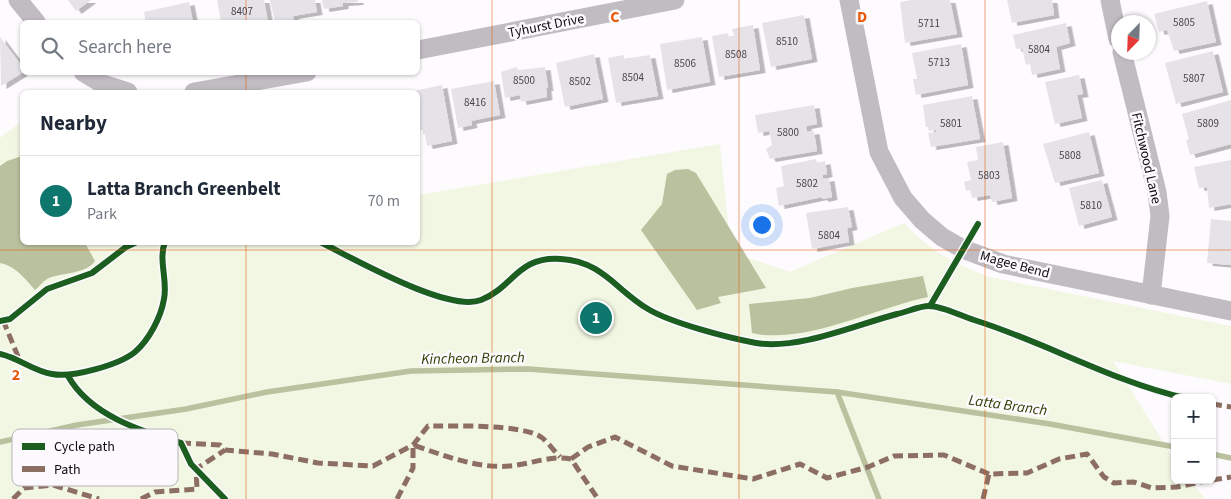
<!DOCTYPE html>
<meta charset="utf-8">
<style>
:root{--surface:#fff;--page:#f6f6f7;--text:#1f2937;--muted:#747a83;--line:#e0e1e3;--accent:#0f766e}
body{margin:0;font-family:"Source Sans 3",sans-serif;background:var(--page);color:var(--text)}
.controls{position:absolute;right:15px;bottom:15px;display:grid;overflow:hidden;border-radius:8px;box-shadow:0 1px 4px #0004}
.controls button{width:45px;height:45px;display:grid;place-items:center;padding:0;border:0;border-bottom:1px solid var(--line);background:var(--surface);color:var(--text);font:25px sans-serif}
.compass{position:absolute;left:1111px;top:15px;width:45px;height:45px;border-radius:50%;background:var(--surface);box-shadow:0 1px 4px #0004;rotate:203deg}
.you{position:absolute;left:761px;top:224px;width:18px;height:18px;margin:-12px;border:4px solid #fff;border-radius:50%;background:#1a73e8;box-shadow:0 0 0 8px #1a73e833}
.badge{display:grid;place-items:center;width:32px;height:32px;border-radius:50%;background:var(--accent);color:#fff;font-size:16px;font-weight:700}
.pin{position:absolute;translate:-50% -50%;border:2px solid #fff;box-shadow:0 1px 5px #0006}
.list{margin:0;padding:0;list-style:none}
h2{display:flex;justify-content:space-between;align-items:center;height:65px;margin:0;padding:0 20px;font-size:21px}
h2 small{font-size:16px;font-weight:400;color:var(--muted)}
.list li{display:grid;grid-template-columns:32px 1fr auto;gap:15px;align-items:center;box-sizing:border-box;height:90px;padding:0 20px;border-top:1px solid var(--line)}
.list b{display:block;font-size:19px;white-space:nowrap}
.list p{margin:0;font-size:16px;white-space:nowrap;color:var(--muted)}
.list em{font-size:16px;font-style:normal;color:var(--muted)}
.icon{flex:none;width:28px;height:28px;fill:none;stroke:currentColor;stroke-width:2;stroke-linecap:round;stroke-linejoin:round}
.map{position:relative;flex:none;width:1231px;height:499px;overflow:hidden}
.search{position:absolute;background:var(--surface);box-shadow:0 1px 4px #0004;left:20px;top:20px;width:400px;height:55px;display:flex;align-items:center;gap:12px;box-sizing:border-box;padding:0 18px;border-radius:8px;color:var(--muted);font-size:19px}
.panel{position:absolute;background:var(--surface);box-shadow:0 1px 4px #0004;left:20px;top:90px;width:400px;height:155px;border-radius:8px}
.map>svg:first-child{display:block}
</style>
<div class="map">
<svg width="1231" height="499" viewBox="0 0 1231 499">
<defs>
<filter id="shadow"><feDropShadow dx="5.5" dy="3" stdDeviation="0" flood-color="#0004"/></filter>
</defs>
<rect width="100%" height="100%" fill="#fdfbfe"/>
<path fill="#f1f7e2" d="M22,121V242H418V195L720,144L731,252L790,272L904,223C931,252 953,263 989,277L1231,326V384L1113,361L1175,461V480H1190L1205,499H0V138Z"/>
<g fill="#b9c19f">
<path d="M22,156V242L85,243L95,261C85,275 61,272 47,279C42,282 39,287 35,290C25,279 16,266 0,263V166L7,161Z"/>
<path d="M688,169L696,173L766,288L718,297L721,303L697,310L641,230L662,204L667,174L675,170Z"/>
<path d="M923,276L928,297C876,308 803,345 752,333L749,304L810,298L852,288Z"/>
</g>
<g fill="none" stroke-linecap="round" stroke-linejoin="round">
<g stroke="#b9c19f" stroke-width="5.5">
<path d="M837,392L1050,424L1175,447"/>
<path d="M0,442L77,425L186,409L267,392L411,371L528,369L837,392L879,499"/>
<path d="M1212,454L1231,458"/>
</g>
</g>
<g fill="#e6e3e8" filter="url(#shadow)">
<path d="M68,0H91L76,11Z"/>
<path d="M217,0H264L268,22H221Z"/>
<path d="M270,0H315L317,12L293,16L294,22H275Z"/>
<path d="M322,0H358V2L343,3V6L324,9Z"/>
<path d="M911,0H950L957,34L905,43L900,2Z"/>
<path d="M1007,0H1052L1054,15L1012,23Z"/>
<path d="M1207,1L1216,42L1174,51L1167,30L1159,32L1154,14Z"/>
<path d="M189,2L193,22H146L144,12Z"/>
<path d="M804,15L812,59L771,67L762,23Z"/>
<path d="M1066,23L1070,43L1056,47L1060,69L1032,75L1030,64L1026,65L1022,48L1016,49L1013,35Z"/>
<path d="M753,25L760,70L719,77L712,36L728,33L729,37L734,36L732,29Z"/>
<path d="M0,37L22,66L20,70L22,73L1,86Z"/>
<path d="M702,37L710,82L667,90L660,44Z"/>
<path d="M961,44L968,85L916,95L913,79H917L912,53Z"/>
<path d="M1213,51L1223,92L1176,104L1165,63Z"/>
<path d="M594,54L603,99L565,107L556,63Z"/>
<path d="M624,55V59L650,55L658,96L616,103L608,58Z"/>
<path d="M516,67L519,70L545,67L548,88H546L547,97L521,102L520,95L505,98L501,72Z"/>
<path d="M1079,75L1083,94L1077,95L1082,118L1055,124L1045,82Z"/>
<path d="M494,81L500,115L471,121L472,125L458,128L451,89Z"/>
<path d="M442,85L452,141L427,146L424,130L418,131V92H410Z"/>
<path d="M972,96L980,139L931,147L928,133L937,132L936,130L929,131L928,127H926L923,105Z"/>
<path d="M1231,100V144L1190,155L1186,140L1189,139L1182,114Z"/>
<path d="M814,105L817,124L806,126L807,132L814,131L817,151L770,159L766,149L772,145L769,131L758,133L755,115Z"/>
<path d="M1089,132L1099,173L1055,183L1043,144Z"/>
<path d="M1003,142L1012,198L992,202L990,195L972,198L971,190L966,191L964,182L971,180L967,162L978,160L976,147Z"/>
<path d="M816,159L817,163L825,161L827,174L823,175V179L829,178L832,197L823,199L822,197L779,206L776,188L784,186L781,166Z"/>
<path d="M1231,160V204L1209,208L1207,187L1199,188L1194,167Z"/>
<path d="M1102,180L1112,217L1079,226L1069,188Z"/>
<path d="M848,207L852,227L847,228L849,242L812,249L806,213Z"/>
<path d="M1211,219L1231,221V265L1207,263Z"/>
</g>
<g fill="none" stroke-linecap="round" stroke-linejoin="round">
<g stroke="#c0bcc2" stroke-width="19">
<path d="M18,0L36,22"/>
<path d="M849,0L879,152L903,198L922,220L942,237L963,249L1003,264L1231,311"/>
<path d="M1110,0L1118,39"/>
<path d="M418,50L675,0"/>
<path d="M1122,52L1157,192L1160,216L1151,295"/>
<path d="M83,72L103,84L128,92"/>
<path d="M194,92L307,72"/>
</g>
<g stroke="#8d6e63" stroke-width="5" stroke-dasharray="10 5" stroke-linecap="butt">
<path d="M3,320L19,359"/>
<path d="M1212,404L1231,407"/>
<path d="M181,443L220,445L225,450L272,454L318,463L373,466L413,445L428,426C454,426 522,424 541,437C548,442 554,451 560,457"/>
<path d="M571,459L588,447L615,437L672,466L753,479L800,464L827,478L868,467L894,456L944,455L989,474"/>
<path d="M1212,480L1231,477"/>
<path d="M13,499L24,488L53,485L99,499"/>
<path d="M141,499L155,492L197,489L196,469L225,450"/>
<path d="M397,499L413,468V445C443,455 477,469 510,466C531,464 551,455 571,459L598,499"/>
<path d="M983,499L989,474L1027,473L1059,459L1087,454L1104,477L1114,483L1134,482L1152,488L1177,487L1210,480"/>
</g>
<g stroke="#fdfaff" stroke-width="9">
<g id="cycleway">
<path d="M320,242C353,258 448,313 481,300C514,287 517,256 561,259C602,261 617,291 648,309C671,323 729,338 756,343C799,350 855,325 897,314C907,312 919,306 929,306C942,306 961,316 974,320C1045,342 1111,381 1185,398"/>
<path d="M930,306L978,224"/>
<path d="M0,321L10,319L47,289L92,273L126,247L137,242"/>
<path d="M0,354C19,358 33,371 52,374C72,378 119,365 135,352C149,340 161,317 164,299C168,281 158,259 165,242"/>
<path d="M68,376C90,415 140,431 181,443L191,464L225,499"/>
</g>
</g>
<use href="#cycleway" stroke="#1b5e20" stroke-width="6"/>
</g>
<path fill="none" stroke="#e8590c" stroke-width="1" stroke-opacity="0.55" d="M246,0V22M492,0V499M739,0V499M985,0V499M246,72V92M246,242V499M0,250H1231"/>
<g text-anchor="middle" stroke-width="5" stroke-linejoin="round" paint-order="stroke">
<g font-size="11" fill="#48444a">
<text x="242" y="15">8407</text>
<text x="1184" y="26">5805</text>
<text x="929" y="27">5711</text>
<text x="787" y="45">8510</text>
<text x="1039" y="53">5804</text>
<text x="736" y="58">8508</text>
<text x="939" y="66">5713</text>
<text x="685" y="67">8506</text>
<text x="633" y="81">8504</text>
<text x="1194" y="82">5807</text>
<text x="524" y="84">8500</text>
<text x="580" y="85">8502</text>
<text x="475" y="106">8416</text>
<text x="951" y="127">5801</text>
<text x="1208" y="127">5809</text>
<text x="788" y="136">5800</text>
<text x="1070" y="159">5808</text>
<text x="989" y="179">5803</text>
<text x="807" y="187">5802</text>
<text x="1091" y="209">5810</text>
<text x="829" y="239">5804</text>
</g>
<g font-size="14" fill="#100c13" stroke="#fdfaff">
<text transform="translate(546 25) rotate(-11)" y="5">Tyhurst Drive</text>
<text transform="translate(1147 158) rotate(77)" y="5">Fitchwood Lane</text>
<text transform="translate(1015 264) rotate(15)" y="5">Magee Bend</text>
</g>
<g font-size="15" font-style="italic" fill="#323c00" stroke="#fdfaff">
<text transform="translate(473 358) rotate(-1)" y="5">Kincheon Branch</text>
<text transform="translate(1008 405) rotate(8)" y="5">Latta Branch</text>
</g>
</g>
<rect x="12" y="429" width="166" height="57" rx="8" fill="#fdfaff" stroke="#b6b3b8" stroke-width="1"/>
<rect x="22" y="443" width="23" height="7" fill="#1b5e20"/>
<rect x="22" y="466" width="23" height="6" fill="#8d6e63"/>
<g font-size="14" fill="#100c13">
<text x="54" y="451">Cycle path</text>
<text x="54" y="474">Path</text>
</g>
<g font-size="16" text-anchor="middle" font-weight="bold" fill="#e8590c" stroke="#fdfaff" stroke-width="5" stroke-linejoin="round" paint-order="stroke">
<text x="615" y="22">C</text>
<text x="862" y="22">D</text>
<text x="16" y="380">2</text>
</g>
</svg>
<div class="controls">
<button>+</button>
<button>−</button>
</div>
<svg class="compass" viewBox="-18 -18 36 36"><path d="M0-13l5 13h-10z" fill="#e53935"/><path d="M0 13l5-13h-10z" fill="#747a83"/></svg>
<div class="you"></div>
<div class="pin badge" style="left:596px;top:318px">1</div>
<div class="search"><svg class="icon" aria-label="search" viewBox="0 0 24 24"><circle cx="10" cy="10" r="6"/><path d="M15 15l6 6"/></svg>Search here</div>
<section class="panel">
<h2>Nearby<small></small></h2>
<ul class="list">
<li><span class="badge">1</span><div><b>Latta Branch Greenbelt</b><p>Park</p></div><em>70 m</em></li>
</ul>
</section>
</div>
